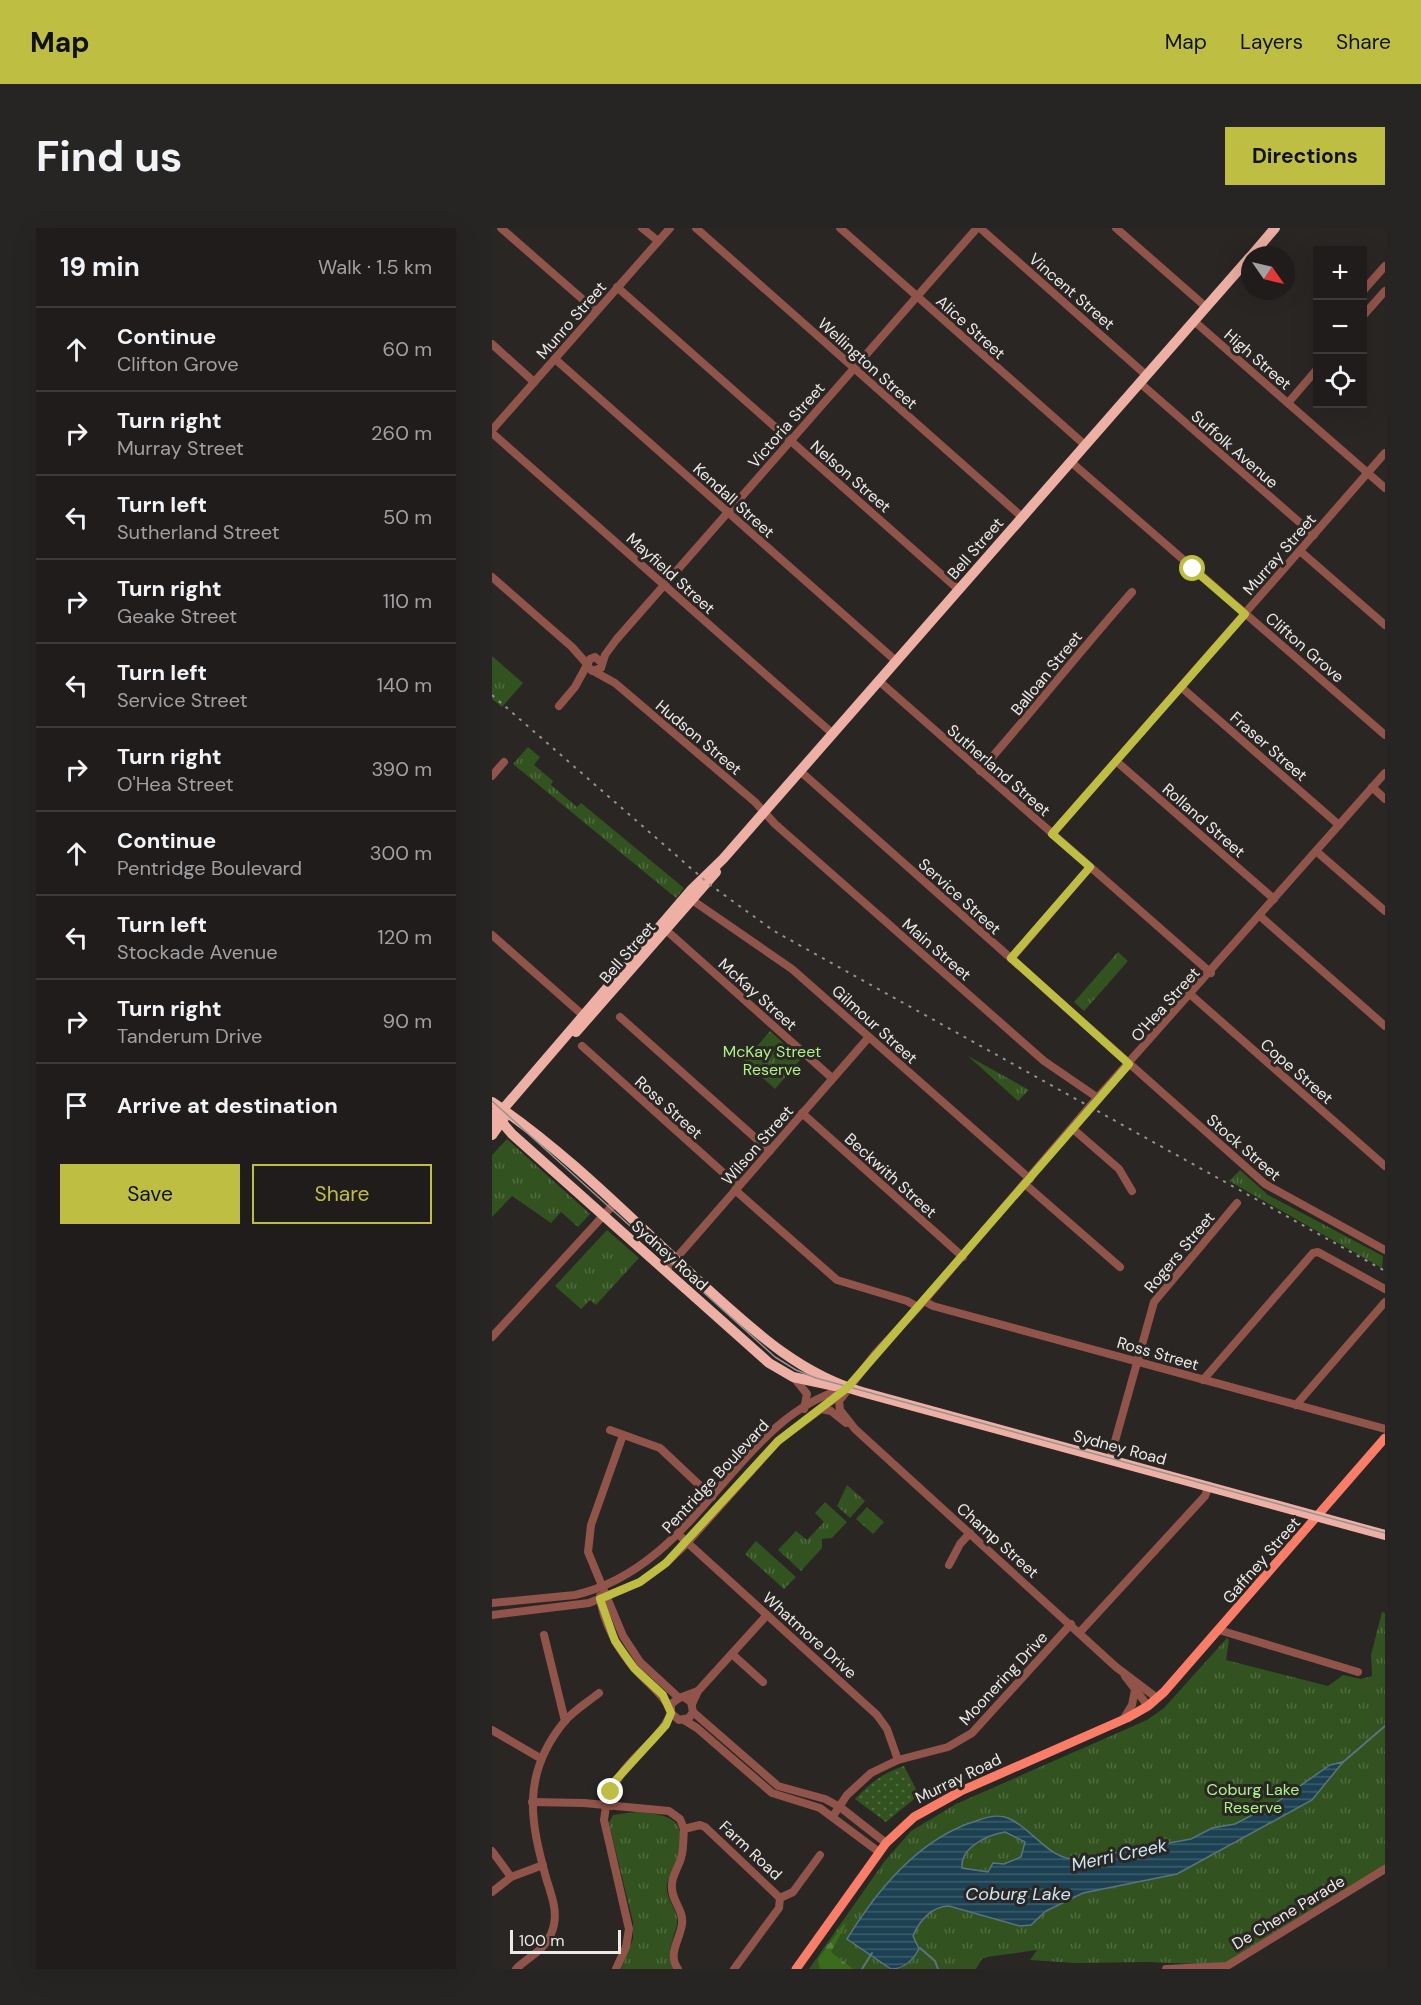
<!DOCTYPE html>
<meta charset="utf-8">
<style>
:root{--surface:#1f1c1b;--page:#272524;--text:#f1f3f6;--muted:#a1a1a3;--line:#3c3a3a;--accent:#bebf42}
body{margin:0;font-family:"DM Sans",sans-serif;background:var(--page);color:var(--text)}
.controls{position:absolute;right:18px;top:18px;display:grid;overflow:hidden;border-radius:0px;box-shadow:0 6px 24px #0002}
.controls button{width:54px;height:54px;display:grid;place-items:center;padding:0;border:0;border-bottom:2px solid var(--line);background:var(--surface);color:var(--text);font:30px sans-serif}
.compass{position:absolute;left:749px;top:18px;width:54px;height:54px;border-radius:50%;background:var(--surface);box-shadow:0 6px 24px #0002;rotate:124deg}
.scale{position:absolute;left:18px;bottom:15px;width:111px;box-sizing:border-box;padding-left:6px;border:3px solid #eceae8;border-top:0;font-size:16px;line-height:21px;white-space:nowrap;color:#eceae8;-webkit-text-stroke:4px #292624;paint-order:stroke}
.stop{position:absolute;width:18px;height:18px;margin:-14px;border:4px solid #bebf42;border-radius:50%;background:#fff}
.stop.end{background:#bebf42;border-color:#fff;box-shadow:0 2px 6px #0008}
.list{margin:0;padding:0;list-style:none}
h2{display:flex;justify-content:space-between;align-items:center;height:78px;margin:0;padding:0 24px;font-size:26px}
h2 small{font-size:20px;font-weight:400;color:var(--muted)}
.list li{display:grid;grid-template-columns:39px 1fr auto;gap:18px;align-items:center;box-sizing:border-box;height:84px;padding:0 24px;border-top:2px solid var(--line)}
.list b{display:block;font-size:22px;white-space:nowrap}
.list p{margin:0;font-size:20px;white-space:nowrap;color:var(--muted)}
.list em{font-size:20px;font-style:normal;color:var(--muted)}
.actions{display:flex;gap:12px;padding:18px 24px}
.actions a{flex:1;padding:14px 0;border:2px solid var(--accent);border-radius:0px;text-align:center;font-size:21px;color:var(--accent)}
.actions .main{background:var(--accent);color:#111}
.icon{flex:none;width:33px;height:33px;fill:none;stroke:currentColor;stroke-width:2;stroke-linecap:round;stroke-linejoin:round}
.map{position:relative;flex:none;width:893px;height:1741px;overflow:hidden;border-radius:0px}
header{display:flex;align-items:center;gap:36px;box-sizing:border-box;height:84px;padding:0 30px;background:var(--accent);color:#111}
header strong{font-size:28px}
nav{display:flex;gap:33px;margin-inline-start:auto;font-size:21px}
.intro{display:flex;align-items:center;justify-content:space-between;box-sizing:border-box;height:144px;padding:0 36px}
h1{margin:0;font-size:42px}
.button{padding:15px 27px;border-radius:0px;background:var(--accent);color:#111;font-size:21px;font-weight:700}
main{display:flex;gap:36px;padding:0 36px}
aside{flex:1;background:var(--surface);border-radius:0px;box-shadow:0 6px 24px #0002}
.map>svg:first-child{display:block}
</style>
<header>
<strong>Map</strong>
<nav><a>Map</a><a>Layers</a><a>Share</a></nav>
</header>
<div class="intro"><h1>Find us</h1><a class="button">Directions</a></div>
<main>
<aside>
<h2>19 min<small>Walk · 1.5 km</small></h2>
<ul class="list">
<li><svg class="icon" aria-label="ahead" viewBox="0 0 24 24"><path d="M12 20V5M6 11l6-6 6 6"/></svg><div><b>Continue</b><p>Clifton Grove</p></div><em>60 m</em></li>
<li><svg class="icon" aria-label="right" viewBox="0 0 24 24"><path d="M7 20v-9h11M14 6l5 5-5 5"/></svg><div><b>Turn right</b><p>Murray Street</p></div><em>260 m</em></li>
<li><svg class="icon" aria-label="left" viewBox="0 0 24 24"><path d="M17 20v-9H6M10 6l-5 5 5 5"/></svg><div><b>Turn left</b><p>Sutherland Street</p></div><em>50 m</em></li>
<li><svg class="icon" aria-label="right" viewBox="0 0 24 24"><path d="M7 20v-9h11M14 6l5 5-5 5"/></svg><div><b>Turn right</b><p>Geake Street</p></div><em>110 m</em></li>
<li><svg class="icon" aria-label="left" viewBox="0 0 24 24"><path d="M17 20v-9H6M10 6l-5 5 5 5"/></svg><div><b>Turn left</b><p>Service Street</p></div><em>140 m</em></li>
<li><svg class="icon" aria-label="right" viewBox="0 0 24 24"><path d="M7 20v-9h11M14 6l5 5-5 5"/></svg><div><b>Turn right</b><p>O'Hea Street</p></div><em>390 m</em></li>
<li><svg class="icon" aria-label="ahead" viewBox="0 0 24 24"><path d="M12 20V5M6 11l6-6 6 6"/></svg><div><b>Continue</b><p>Pentridge Boulevard</p></div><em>300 m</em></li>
<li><svg class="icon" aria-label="left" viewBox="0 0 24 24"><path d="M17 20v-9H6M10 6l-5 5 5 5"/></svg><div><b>Turn left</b><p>Stockade Avenue</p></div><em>120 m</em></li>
<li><svg class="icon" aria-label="right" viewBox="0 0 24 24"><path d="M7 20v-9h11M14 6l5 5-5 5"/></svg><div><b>Turn right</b><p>Tanderum Drive</p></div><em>90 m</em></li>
<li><svg class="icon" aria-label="arrive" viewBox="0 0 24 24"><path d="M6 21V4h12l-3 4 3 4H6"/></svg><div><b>Arrive at destination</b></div></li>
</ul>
<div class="actions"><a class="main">Save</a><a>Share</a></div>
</aside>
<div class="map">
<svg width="893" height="1741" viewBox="0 0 893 1741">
<defs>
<pattern id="grass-tufts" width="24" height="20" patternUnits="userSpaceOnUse" patternTransform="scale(1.5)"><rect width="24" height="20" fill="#32531f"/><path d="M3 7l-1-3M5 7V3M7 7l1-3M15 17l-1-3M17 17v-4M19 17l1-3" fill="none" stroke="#506c40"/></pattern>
<pattern id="forest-firs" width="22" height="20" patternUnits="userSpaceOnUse" patternTransform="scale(1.5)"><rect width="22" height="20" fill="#3a6d1a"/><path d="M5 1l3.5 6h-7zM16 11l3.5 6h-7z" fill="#57823b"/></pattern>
<pattern id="garden-dots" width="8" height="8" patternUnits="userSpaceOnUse" patternTransform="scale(1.5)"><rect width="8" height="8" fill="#32531f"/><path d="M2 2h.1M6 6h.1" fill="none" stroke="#506c40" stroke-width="1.8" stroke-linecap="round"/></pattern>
<pattern id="water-rules" width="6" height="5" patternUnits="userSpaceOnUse" patternTransform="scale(1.5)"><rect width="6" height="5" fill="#1c4152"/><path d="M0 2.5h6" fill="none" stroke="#3d5d6b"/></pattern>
</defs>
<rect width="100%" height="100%" fill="#292624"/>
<g fill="url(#grass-tufts)">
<path d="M0,428L31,455L10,479L0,471Z"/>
<path d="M36,519L48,529L42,537L61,553L59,557L85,579L89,575L192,660L184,670L21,536Z"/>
<path d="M626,724L636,733L592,783L582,774Z"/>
<path d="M278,803L309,831L283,861L252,833Z"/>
<path d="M476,828L537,862L526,873Z"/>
<path d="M15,911L98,986L86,999L69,984L59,995L20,968L0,989V927Z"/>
<path d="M748,942L776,967L891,1028L890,1040L737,953Z"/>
<path d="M115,1002L147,1030L104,1077L98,1072L89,1081L63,1058Z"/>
<path d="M355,1257L373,1273L358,1290L345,1278Z"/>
<path d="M333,1274L355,1294L340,1310L330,1311V1320L309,1343L286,1322L304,1303L315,1312L332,1294L323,1285Z"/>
<path d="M375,1279L392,1294L381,1306L364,1291Z"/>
<path d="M264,1313L304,1349L292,1361L253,1326Z"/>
<path d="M890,1384L893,1385V1637L730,1737L656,1734L583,1735L538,1732L545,1722L495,1729L490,1731L484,1741H317L392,1634L419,1603L464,1576L655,1492L672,1480L735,1410L737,1412L734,1432L836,1458L851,1447L869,1451L880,1448L879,1427Z"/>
<path d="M144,1584C185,1587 198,1594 182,1639C180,1644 176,1650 175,1656C172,1670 188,1683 185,1696C182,1711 173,1726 181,1741H129L141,1711V1694L117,1595L121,1587Z"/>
</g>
<path fill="url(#forest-firs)" d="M354,1696L339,1724L361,1741H328L326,1731L351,1697Z"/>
<path fill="url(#garden-dots)" d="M412,1538L427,1567L394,1594L363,1571C377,1556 392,1544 412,1538Z"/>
<path fill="url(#water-rules)" stroke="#5a747f" stroke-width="1.5" fill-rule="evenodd" d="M851,1534L820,1572L685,1646L591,1665L554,1683L539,1697L528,1698L457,1678C440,1678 427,1693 421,1708L427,1721C421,1732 412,1741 399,1741L355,1711C385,1662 428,1610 484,1593C494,1589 506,1586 516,1590C542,1601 558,1635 589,1631L699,1611L720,1600L743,1596L782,1576L838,1537ZM513,1604L533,1614L529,1629L512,1636L501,1635L496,1644L470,1640C468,1619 496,1607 513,1604Z"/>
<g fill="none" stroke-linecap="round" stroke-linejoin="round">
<g stroke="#5a747f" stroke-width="2">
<path d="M850,1535L893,1498"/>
<path d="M428,1720L443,1733L446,1741"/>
<path d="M370,1741L380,1725"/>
</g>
<g stroke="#91544a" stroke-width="8">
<path d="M9,0L104,83"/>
<path d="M150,0L166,13"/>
<path d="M204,0L530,289"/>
<path d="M348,0L593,217"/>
<path d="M488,0L654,147"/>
<path d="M624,0L714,79"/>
<path d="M125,59L467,362"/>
<path d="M870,64L893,38"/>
<path d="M870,89L893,63"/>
<path d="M702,93L893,260"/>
<path d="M0,116L42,154"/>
<path d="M63,131L404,433"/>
<path d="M648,155L822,307"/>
<path d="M796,175L826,140"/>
<path d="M0,202L178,0"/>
<path d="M0,205L341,506"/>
<path d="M579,234L893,507"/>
<path d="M808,323L893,397"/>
<path d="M0,349L80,419L95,436"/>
<path d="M110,435L103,429L98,431L95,437L100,443L109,440L113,427L124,412L485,0"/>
<path d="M103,444L123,455L263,574L283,596L552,833L606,870"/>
<path d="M387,453L719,745"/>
<path d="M689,459L847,597"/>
<path d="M67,478L83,459L95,437"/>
<path d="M624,533L782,671"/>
<path d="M308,543L773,956L893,1022"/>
<path d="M488,543C540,484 588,423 640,364"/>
<path d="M0,548L12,534"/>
<path d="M880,559L893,571"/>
<path d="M560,606L893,225"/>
<path d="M824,623L893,683"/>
<path d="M200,672L300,741L538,951"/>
<path d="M768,688L893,798"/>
<path d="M174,702L340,850"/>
<path d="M0,707L93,789"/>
<path d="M519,731L598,639"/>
<path d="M699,767L893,938"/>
<path d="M128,789L278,923"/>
<path d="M90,818L246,958"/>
<path d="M310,885L471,1029"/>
<path d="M581,901L627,941L640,963"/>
<path d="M534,957L628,1039"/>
<path d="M243,962L345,1052L415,1073L426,1079"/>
<path d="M173,1043L377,809"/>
<path d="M432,1073L441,1078L893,1201"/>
<path d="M0,1109L122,976"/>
<path d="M303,1151L315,1166L312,1181"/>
<path d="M711,1152L821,1025L826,1024L893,1061"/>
<path d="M804,1177L893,1074"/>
<path d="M329,1181L339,1183L354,1195"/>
<path d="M118,1202L168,1220L220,1269"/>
<path d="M131,1207L99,1297L96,1324L131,1408L148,1434L187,1470"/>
<path d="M618,1231L662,1074L745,975"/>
<path d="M187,1307L385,1487L395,1501L406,1532"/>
<path d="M457,1337L468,1316L478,1305"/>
<path d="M108,1368C110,1393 127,1423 143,1441C155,1455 169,1464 178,1480"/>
<path d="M0,1375L83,1367C206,1339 243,1192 351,1161"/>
<path d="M0,1387L97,1375L148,1354L174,1335L195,1315L286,1213L350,1165"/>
<path d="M727,1402L866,1444"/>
<path d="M588,1404L713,1268L717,1258"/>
<path d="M52,1407L73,1493"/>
<path d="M240,1426L271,1454"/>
<path d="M633,1448L656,1478"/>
<path d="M193,1470L199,1474L201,1484L197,1490L187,1492L179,1485V1476L187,1470L206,1463"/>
<path d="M665,1470L624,1439L363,1201L348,1182L347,1173L383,1126L432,1073L598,878L893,545"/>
<path d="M200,1476L206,1463L275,1387"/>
<path d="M201,1484L286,1558L333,1571L348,1579L394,1615"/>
<path d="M632,1490L640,1477L643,1462"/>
<path d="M192,1492L205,1500L280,1565L328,1580L387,1624"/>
<path d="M0,1502L48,1530"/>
<path d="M40,1574L92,1575L177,1583L188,1591L192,1601L208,1597L213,1599L288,1670"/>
<path d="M114,1578L112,1592L137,1701L134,1719L124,1741"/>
<path d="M119,1578C119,1536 164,1521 179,1485"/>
<path d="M341,1588L355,1567L379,1545L406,1532L456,1519L480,1505L579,1396"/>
<path d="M0,1623L19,1649"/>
<path d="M0,1664L19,1649L51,1637"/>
<path d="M24,1741C36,1729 52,1723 59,1706C67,1688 61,1671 55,1653C38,1593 29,1547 72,1494C81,1483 96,1474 107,1465"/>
<path d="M186,1741C175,1726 188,1712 190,1696C192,1681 178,1672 180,1656C180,1648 187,1638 189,1630C192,1621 191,1611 192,1601"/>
<path d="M242,1741L287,1680L288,1670L301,1664L328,1627"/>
<path d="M674,1741L735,1738L893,1641"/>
</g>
<path stroke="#fb7d68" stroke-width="9" d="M304,1741L394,1615L422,1589L469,1563L635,1490L656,1478L672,1464L893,1210"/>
<g stroke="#eeb0a4" stroke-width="10">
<path d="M760,27L783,0"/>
<path d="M84,804L224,644"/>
<path d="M0,874C76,925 142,994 210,1056C259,1100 305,1145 370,1164L893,1307"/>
<path d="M2,885L20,906L277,1135L301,1149L343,1158"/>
<path d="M0,894L200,661L231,631L758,29"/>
<path d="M0,907L12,890"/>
</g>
<path stroke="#959290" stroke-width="1.5" d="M0,873L283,1129L304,1142L324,1150L893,1305"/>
<path stroke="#959290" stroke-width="2" stroke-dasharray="3 6" stroke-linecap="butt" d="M0,467L217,656L282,703L893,1043"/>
</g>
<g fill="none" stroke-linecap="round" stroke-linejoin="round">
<path stroke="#bebf42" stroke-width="8" d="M119,1564L123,1553L174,1497L179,1485L171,1467L142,1440L123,1413L108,1371L148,1354L174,1335L286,1213L355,1160L637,836L519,730L598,639L560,606L753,386L701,341"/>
</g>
<g text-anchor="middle" stroke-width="6" stroke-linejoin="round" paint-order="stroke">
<g font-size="16" fill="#eceae8" stroke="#292624">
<text transform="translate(580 63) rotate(41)" y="6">Vincent Street</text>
<text transform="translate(79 92) rotate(-49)" y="6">Munro Street</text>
<text transform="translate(479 99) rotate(42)" y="6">Alice Street</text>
<text transform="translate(766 131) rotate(41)" y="6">High Street</text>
<text transform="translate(376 135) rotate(42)" y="6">Wellington Street</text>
<text transform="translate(294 197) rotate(-49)" y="6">Victoria Street</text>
<text transform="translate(743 221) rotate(41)" y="6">Suffolk Avenue</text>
<text transform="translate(359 248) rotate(41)" y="6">Nelson Street</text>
<text transform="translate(242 272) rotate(42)" y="6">Kendall Street</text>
<text transform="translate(483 320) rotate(-49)" y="6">Bell Street</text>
<text transform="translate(787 326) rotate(-49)" y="6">Murray Street</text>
<text transform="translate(179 345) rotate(42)" y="6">Mayfield Street</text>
<text transform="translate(813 419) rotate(41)" y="6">Clifton Grove</text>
<text transform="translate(554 445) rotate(-51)" y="6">Balloan Street</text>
<text transform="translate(207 509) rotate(40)" y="6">Hudson Street</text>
<text transform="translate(777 518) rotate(41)" y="6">Fraser Street</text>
<text transform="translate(507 542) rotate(41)" y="6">Sutherland Street</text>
<text transform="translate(712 592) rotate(41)" y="6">Rolland Street</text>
<text transform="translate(468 668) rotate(42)" y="6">Service Street</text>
<text transform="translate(445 721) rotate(41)" y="6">Main Street</text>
<text transform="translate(135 724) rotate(-49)" y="6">Bell Street</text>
<text transform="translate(266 766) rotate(42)" y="6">McKay Street</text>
<text transform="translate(673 776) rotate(-48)" y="6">O'Hea Street</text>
<text transform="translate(383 796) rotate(42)" y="6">Gilmour Street</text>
<text transform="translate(805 843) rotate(41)" y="6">Cope Street</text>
<text transform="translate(177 879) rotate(42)" y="6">Ross Street</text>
<text transform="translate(265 917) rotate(-49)" y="6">Wilson Street</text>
<text transform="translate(752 919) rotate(41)" y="6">Stock Street</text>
<text transform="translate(399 947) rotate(42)" y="6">Beckwith Street</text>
<text transform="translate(687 1024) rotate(-50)" y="6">Rogers Street</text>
<text transform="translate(178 1027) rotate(42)" y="6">Sydney Road</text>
<text transform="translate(666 1125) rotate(16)" y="6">Ross Street</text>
<text transform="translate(628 1219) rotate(15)" y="6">Sydney Road</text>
<text transform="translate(223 1248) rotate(-47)" y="6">Pentridge Boulevard</text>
<text transform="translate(506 1312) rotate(42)" y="6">Champ Street</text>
<text transform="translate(769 1332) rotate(-49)" y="6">Gaffney Street</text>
<text transform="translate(318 1407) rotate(42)" y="6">Whatmore Drive</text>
<text transform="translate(511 1450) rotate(-47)" y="6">Moonering Drive</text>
<text transform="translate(466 1550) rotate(-26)" y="6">Murray Road</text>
<text transform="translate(259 1622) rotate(43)" y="6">Farm Road</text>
<text transform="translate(796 1684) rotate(-31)" y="6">De Chene Parade</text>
</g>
<g font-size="16" fill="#acf488" stroke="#292624">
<text x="280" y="829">McKay Street<tspan x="280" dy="18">Reserve</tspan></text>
<text x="761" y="1567">Coburg Lake<tspan x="761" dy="18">Reserve</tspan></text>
</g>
<g font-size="18" font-style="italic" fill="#cde6f3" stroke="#292624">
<text transform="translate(627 1627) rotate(-12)" y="6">Merri Creek</text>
<text x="526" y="1672">Coburg Lake</text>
</g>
</g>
</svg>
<div class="controls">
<button>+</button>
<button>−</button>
<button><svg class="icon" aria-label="locate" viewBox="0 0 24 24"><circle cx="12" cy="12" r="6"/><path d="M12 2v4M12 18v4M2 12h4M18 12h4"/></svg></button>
</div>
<svg class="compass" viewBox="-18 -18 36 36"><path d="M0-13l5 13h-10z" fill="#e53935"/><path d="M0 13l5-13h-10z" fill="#a1a1a3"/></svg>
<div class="scale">100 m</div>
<div class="stop" style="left:701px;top:341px"></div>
<div class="stop end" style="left:119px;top:1564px"></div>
</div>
</main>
